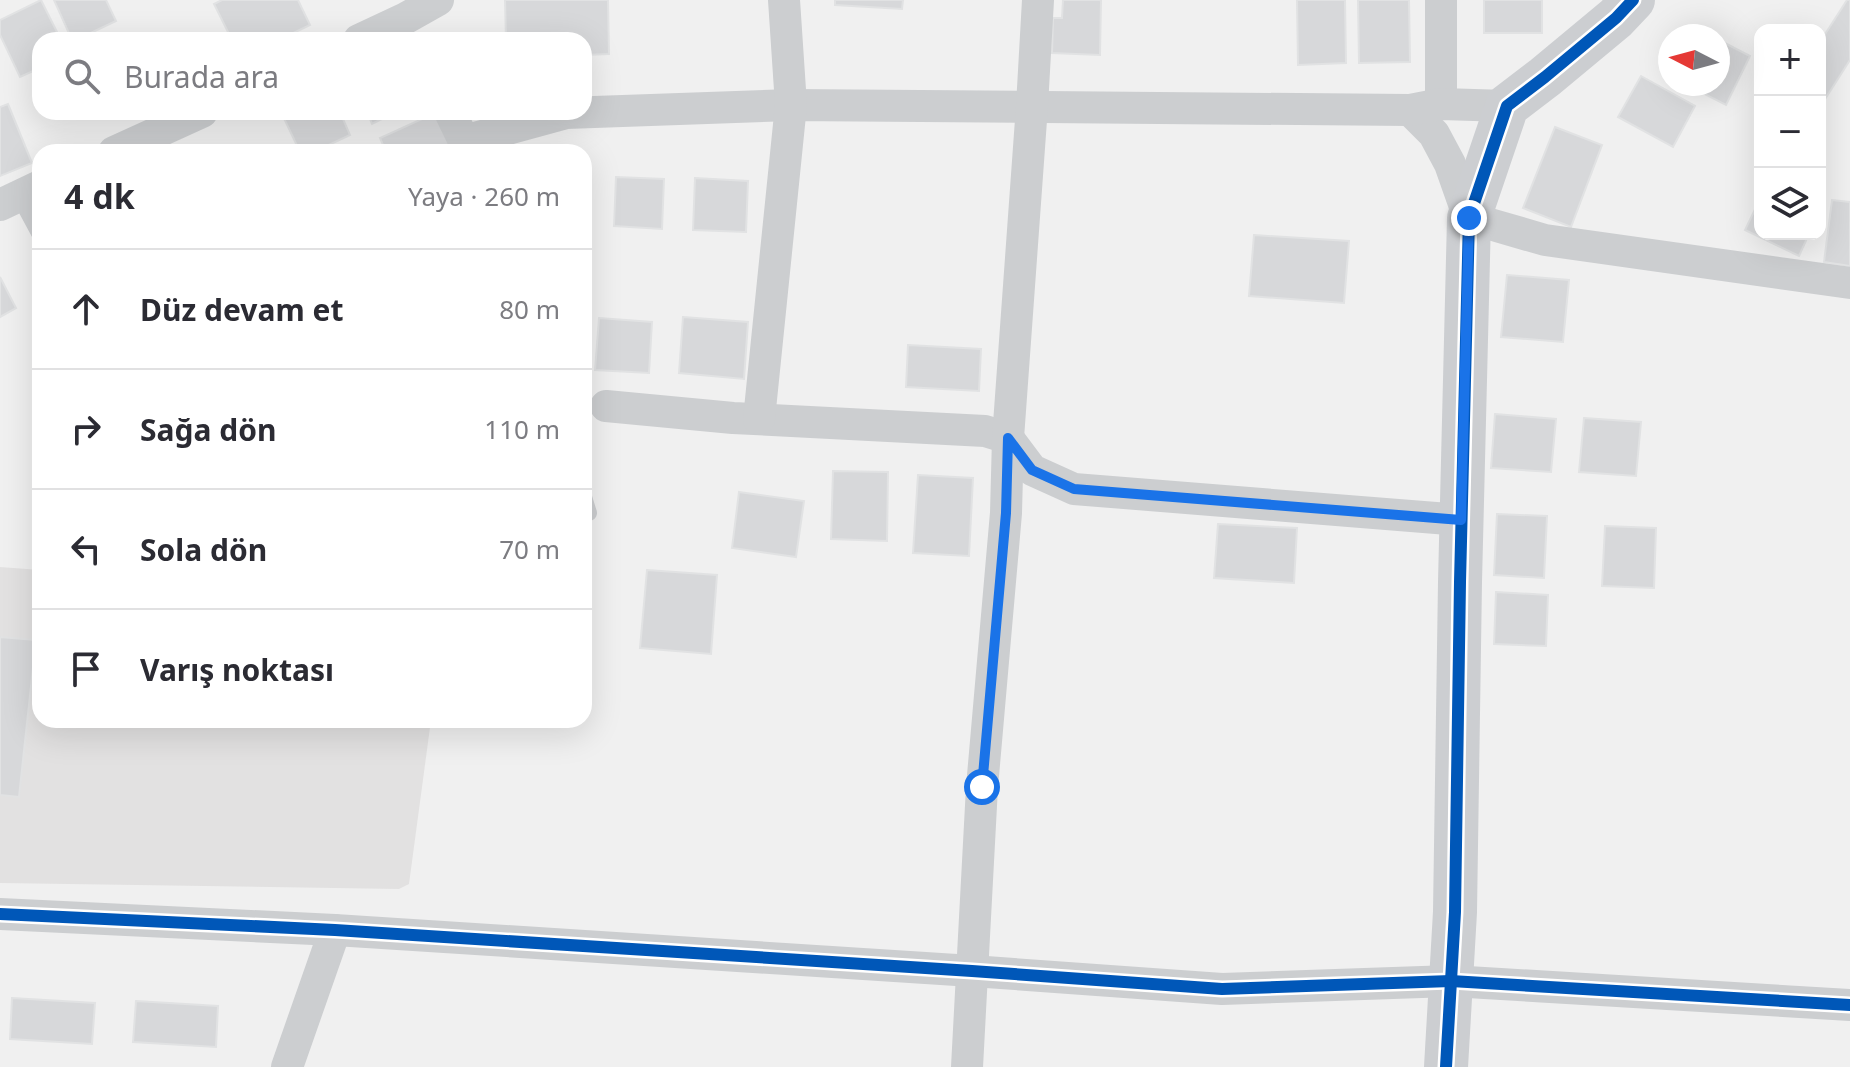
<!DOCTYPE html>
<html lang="tr">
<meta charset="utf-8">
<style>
:root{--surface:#fff;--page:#f7f7f7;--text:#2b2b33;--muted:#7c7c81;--line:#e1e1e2}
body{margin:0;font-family:"Noto Sans",sans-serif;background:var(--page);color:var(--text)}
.controls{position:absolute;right:24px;top:24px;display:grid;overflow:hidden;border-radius:16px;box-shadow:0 8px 32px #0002}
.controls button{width:72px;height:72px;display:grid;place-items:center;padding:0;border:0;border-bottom:2px solid var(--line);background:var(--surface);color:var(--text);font:40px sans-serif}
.compass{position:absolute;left:1658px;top:24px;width:72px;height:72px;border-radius:50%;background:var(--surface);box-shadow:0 8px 32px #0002;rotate:276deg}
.stop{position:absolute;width:24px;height:24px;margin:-18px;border:6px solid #1a73e8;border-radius:50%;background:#fff}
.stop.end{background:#1a73e8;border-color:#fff;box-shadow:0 2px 8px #0008}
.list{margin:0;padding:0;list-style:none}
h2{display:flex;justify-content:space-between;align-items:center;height:104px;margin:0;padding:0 32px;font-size:34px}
h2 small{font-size:26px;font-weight:400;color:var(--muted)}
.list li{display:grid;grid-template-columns:52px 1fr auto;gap:24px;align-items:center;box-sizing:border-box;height:120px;padding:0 32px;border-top:2px solid var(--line)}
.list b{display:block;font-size:30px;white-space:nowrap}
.list em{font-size:26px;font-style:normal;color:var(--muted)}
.icon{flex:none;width:44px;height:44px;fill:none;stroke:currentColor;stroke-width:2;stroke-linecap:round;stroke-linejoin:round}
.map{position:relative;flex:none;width:1850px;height:1067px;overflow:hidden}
.search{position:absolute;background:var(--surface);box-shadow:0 8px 32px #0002;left:32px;top:32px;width:560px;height:88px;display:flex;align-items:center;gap:20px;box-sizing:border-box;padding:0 28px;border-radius:24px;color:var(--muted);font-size:30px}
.panel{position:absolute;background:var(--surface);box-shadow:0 8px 32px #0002;left:32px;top:144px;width:560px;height:584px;border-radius:24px}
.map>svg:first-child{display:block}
</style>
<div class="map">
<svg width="1850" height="1067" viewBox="0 0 1850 1067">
<rect width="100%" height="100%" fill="#f0f0f0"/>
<path fill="#e2e1e1" d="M0,567L40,570V720H431L409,884L399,889L0,883Z"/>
<g fill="#d7d8da" stroke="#e1e2e3" stroke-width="2">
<path d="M41,0L61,40H40V68L20,77L0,35V20Z"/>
<path d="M54,0H106L116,21L76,40H72Z"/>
<path d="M222,0H298L310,25L279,40H232L214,4Z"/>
<path d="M505,0H608L609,54L584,55V40H506Z"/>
<path d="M835,0H903L902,9L835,5Z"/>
<path d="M1063,0H1101L1100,55L1052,53L1053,18H1062Z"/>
<path d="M1297,0H1345L1346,63L1298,65Z"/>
<path d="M1358,0H1409L1410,62L1359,63Z"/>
<rect x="1484" y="0" width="58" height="33"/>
<path d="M1847,0H1850V60L1820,107V42Z"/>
<path d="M1719,40L1750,56L1726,105L1685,84H1718Z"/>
<path d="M1641,76L1695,106L1673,147L1618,117Z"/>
<path d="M8,104L32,163L0,176V107Z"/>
<path d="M281,112H340L350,135L314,152H300Z"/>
<path d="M367,112H396L372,124Z"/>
<path d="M435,113L453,152H386L380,138Z"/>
<path d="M1555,127L1602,145L1571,227L1523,208Z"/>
<path d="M616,177L664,179L662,229L614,226Z"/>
<path d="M695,178L748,181L746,232L693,230Z"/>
<path d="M1760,199V234H1809L1799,256L1745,230Z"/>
<path d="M1832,200L1850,202V266L1824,262Z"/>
<path d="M1254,235L1349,241L1344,303L1249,296Z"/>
<path d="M1507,275L1569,280L1563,342L1501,337Z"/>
<path d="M0,277L16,308L0,317Z"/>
<path d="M683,317L748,322L744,379L679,373Z"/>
<path d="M599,318L652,322L649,373L595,370Z"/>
<path d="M908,345L981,349L979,391L906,387Z"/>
<path d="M1495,414L1556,419L1551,472L1491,468Z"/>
<path d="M1584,418L1641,422L1636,476L1579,472Z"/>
<path d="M833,471L888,472L887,541L831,539Z"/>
<path d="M918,475L973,478L969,556L913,553Z"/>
<path d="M739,492L804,501L796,557L732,548Z"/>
<path d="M1497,514L1547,516L1544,578L1494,575Z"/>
<path d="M1218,524L1297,528L1294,583L1214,578Z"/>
<path d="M1605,526L1656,528L1654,588L1602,586Z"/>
<path d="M647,570L717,575L711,654L640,648Z"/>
<path d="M1496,592L1548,595L1546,646L1494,644Z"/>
<path d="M0,637L36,640L19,797L0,795Z"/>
<path d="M12,998L95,1003L92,1044L10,1039Z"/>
<path d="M136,1001L218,1006L216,1047L133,1042Z"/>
</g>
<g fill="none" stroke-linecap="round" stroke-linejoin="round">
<g stroke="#ccced0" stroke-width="16">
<path d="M19,196L40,235"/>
<path d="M584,497L589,513"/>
</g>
<g stroke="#ccced0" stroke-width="32">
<path d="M1441,0V104"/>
<path d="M359,40L406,18L438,0"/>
<path d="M1410,110L1434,134L1450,164L1469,218L1545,240L1850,283"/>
<path d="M450,112L464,141L566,113L791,105L1410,110L1441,104L1507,106"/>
<path d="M114,152L202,112"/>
<path d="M0,205L40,186"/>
<path d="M606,406L733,418L985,431L1008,438L1032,470L1074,489L1461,520"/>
<path d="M759,419L791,105L784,0"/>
<path d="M0,914L335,930L972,971L1222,989L1451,981L1850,1005"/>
<path d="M287,1067L335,930"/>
<path d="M967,1067L982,787L1006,513L1008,438L1032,106L1038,0"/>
</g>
<path stroke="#ccced1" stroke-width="44" d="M1446,1067L1455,912L1460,582L1469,218L1507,106L1545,77L1616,18L1633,0"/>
<g stroke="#fff" stroke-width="17">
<g id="cycleway">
<path d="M0,914L335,930L972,971L1222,989L1451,981L1850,1005"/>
<path d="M1446,1067L1455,912L1460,582L1469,218L1507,106L1545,77L1616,18L1633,0"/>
</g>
</g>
<use href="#cycleway" stroke="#0057b8" stroke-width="12"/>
</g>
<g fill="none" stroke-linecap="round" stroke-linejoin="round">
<path stroke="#1a73e8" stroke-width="10" d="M982,787L1006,513L1008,438L1032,470L1074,489L1461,520L1469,218"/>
</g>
</svg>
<div class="controls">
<button>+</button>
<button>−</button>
<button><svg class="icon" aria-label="layers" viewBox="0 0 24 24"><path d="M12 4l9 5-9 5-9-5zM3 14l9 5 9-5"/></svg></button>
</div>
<svg class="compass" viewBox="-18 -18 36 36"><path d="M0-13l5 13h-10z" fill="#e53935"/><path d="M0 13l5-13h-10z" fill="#7c7c81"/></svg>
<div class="stop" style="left:982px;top:787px"></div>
<div class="stop end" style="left:1469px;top:218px"></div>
<div class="search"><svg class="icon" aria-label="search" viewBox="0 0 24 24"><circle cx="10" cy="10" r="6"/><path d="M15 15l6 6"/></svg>Burada ara</div>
<section class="panel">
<h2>4 dk<small>Yaya · 260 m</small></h2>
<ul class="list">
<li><svg class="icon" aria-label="ahead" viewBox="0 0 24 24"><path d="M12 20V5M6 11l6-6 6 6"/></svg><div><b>Düz devam et</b></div><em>80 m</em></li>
<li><svg class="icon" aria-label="right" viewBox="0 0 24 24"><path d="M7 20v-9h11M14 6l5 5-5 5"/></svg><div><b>Sağa dön</b></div><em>110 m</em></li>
<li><svg class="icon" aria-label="left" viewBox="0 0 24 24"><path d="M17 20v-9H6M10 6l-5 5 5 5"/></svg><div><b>Sola dön</b></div><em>70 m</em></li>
<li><svg class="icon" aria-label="arrive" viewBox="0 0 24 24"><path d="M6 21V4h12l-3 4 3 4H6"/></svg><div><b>Varış noktası</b></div></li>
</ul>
</section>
</div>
